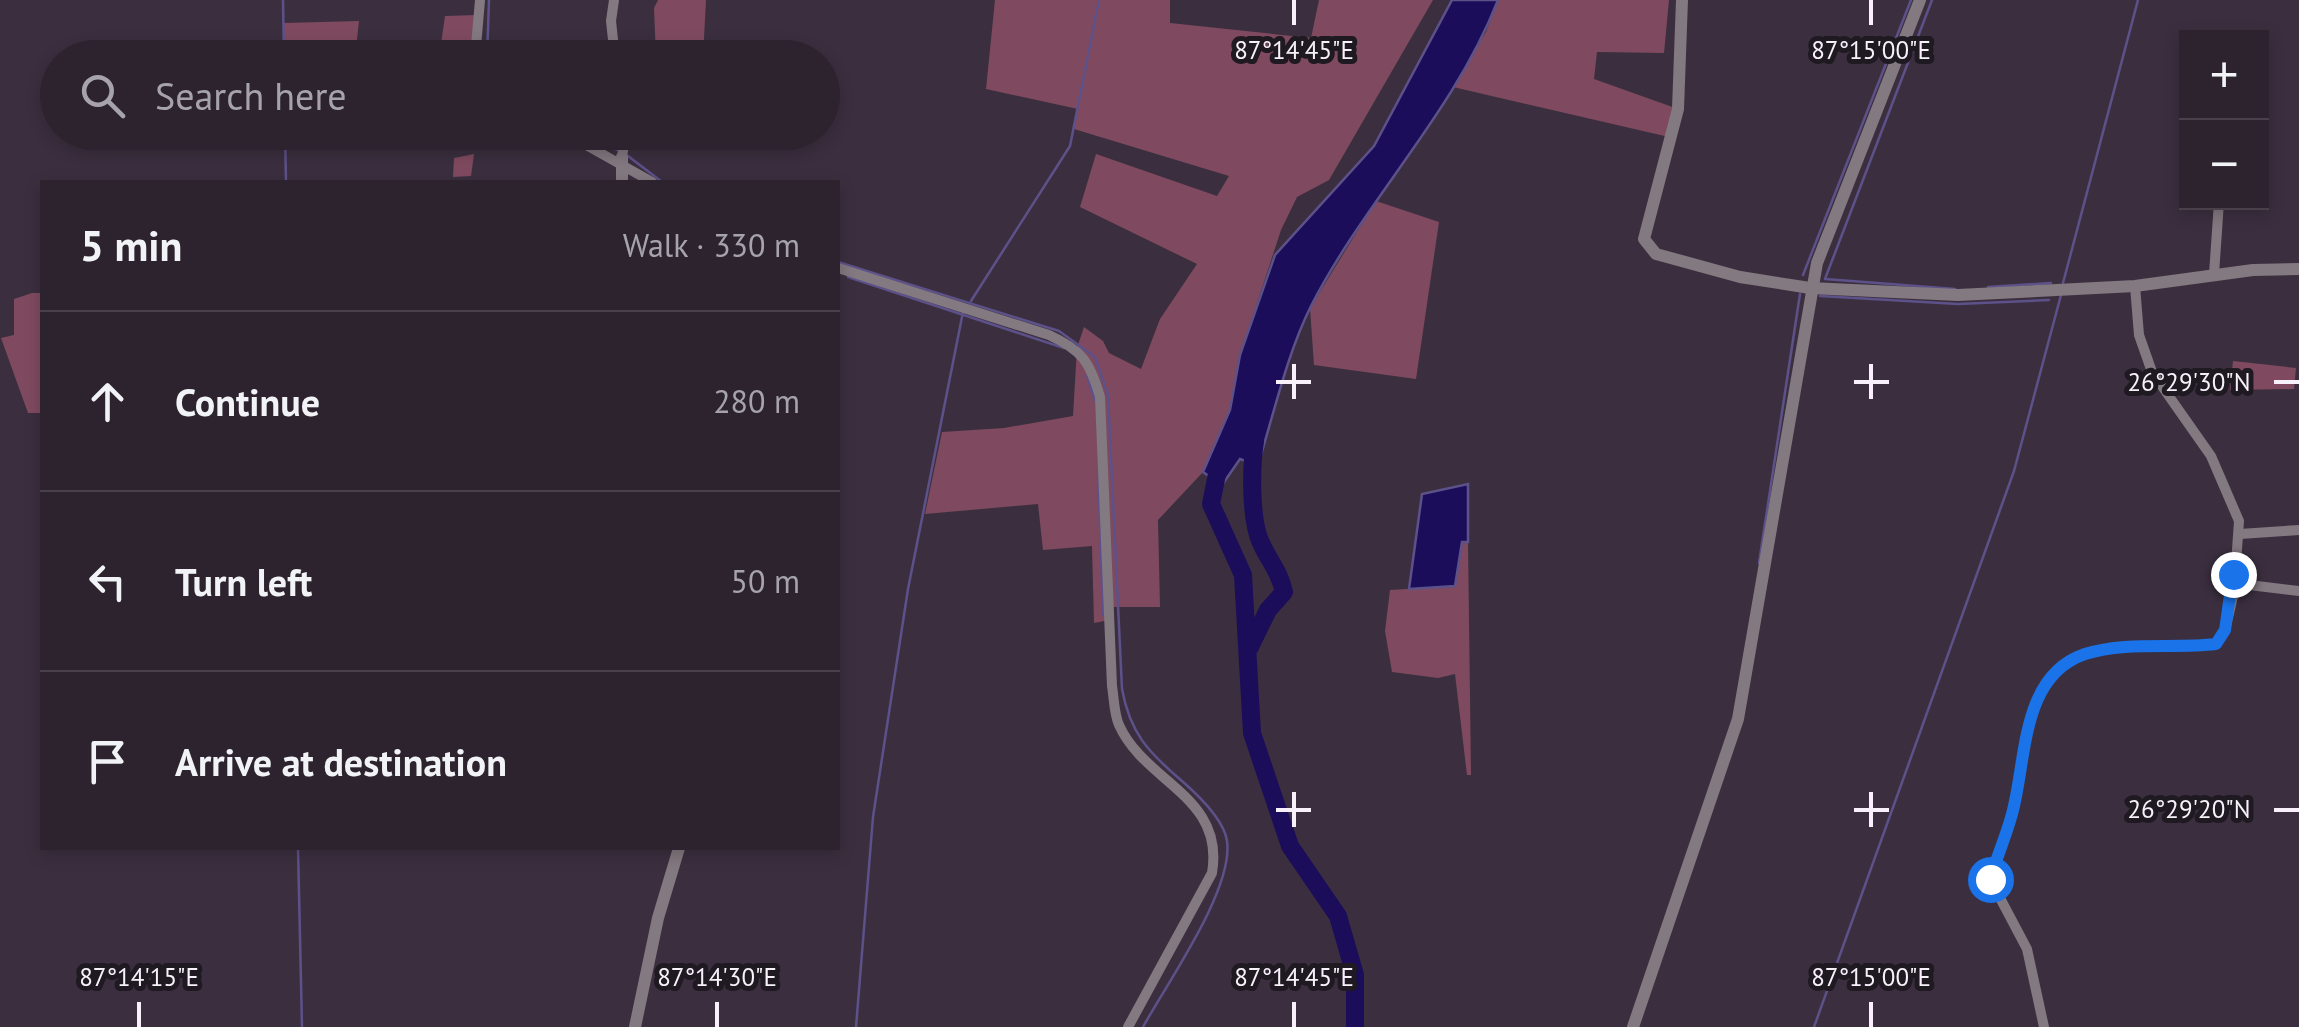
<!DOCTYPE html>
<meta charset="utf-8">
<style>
:root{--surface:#2c232f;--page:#382f3b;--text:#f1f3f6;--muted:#a6a4aa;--line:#48404b}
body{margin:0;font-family:"PT Sans",sans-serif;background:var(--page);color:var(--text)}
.controls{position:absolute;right:30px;top:30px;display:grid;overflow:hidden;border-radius:0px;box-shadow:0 5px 15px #0003}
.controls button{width:90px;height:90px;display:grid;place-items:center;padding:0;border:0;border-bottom:2px solid var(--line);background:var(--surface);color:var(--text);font:50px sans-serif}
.stop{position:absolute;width:30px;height:30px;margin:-22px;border:8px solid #1a73e8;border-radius:50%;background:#fff}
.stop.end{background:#1a73e8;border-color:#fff;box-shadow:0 2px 10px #0008}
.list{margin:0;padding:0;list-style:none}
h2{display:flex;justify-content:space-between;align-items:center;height:130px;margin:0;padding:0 40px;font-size:42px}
h2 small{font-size:32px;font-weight:400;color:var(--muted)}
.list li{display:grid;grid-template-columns:65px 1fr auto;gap:30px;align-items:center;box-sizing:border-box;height:180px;padding:0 40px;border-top:2px solid var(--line)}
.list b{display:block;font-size:38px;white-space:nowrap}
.list em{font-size:32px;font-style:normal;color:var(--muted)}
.icon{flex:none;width:55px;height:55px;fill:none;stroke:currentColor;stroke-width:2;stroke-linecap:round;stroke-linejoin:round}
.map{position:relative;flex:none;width:2299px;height:1027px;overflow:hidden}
.search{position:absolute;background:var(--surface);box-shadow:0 5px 15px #0003;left:40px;top:40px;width:800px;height:110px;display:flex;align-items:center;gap:25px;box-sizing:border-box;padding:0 35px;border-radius:55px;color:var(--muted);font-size:38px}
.panel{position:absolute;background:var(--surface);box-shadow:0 5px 15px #0003;left:40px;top:180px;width:800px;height:670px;border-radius:0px}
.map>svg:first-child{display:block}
</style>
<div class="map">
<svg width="2299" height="1027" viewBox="0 0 2299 1027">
<rect width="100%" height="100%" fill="#3b2f3f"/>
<g fill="#7f4a5f">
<path d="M658,0H706L703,57H656L654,8Z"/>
<path d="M995,0H1170V23L1311,38L1319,0H1433L1329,180L1297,197L1281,230L1240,355L1230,410L1203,472L1158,520L1160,607H1109V620L1094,623L1092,546L1043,550L1038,504L925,514L942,432L1004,428L1073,416L1077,348L1084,327L1103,341L1109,353L1141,369L1160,319L1197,264L1080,207L1096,154L1217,196L1229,176L1074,129L1078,109L986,89Z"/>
<path d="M1498,0H1669L1664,53L1597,52L1594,79L1678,109L1669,137L1453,87L1486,32Z"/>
<path d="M478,15L475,57L439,58L445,16Z"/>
<path d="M359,21L355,57H284V23Z"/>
<path d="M474,154L471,176L453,177L454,158Z"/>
<path d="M1376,201L1439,222L1416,379L1314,365L1310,308Z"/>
<path d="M32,293H42V413H28L1,338L14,335V299Z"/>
<path d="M2233,361L2296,368L2294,389L2230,390Z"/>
<path d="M1462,542H1468L1471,775H1467L1455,674L1438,678L1392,672L1385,631L1390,590L1455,586Z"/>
</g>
<g fill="#1b0d5a" stroke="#5d518a" stroke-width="2.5">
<path d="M1452,0H1498C1454,113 1366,199 1311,306C1287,354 1274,413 1258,465L1240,459L1222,485L1203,472L1230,410L1240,355L1275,255L1374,146Z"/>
<path d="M1468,484V542H1462L1455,586L1409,589L1422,494Z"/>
</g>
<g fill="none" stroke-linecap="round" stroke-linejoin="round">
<g stroke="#5d518a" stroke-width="2.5">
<path d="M283,0L284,58"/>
<path d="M1932,0L1825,279L1955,289"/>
<path d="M487,58L489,0"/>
<path d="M285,132L286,182"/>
<path d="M585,132L617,150"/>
<path d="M628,156L662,182"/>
<path d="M838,262L1059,331L1095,357L1108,395L1122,689C1130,733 1148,752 1182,781C1198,795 1224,819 1227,841C1234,889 1167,983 1143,1027"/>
<path d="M1803,275L1911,0"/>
<path d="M848,277L1064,348"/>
<path d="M2063,283L2138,0"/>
<path d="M1988,287L2051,283"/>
<path d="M1820,296L1958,304L2049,300"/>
<path d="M971,301L1070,146L1099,0"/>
<path d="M1087,376L1095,401"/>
<path d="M1098,464L1103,615"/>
<path d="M1759,563L1800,294"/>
<path d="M298,848L302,1027"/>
<path d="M856,1027L873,817L908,589L963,312"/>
<path d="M1814,1027L2014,471L2061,295"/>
</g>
<g stroke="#1b0d5a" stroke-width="18">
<path d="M1220,459L1211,504L1243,575L1252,733L1290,846L1338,916L1355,975V1027"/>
<path d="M1250,647L1268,610L1284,592C1280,572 1269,561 1261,543C1250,520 1251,466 1255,441"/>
</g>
<g stroke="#837980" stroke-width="10">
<path d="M614,0L611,21L615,58"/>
<path d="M475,58L480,0"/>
<path d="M563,132L652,182"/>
<path d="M622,157L626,132"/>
<path d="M838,268L1049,335C1082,350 1090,362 1100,397L1112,686C1114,698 1114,714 1119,725C1145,783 1225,796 1212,873L1128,1027"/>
<path d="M2214,274L2219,202"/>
<path d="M2240,534L2299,530"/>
<path d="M2233,583L2299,591"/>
<path d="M2044,1027L2027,949L1990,879C1997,857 2006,836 2012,814C2027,760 2020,676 2085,654C2127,641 2173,649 2216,644L2225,630L2234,592L2239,521L2211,456L2152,372L2139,335L2135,286"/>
</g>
<g stroke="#837980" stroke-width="12">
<path d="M1682,0L1678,109L1644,239L1656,254L1740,277L1810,288L1958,295L2135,286L2253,270L2299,269"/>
<path d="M622,157V182"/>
<path d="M635,1027L658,918L679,848"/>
<path d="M1633,1027L1738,719L1817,263L1920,0"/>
</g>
</g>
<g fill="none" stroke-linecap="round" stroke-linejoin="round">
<path stroke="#1a73e8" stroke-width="12" d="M1990,879C1997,857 2006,836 2012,814C2027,760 2020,676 2085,654C2127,641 2173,649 2216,644L2225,630L2233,574"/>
</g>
<path fill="none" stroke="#f8f0fb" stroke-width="4" d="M1294,0V25M1871,0V25M1294,364V399M1871,364V399M1276,382H1311M1854,382H1889M2274,382H2299M1294,792V827M1871,792V827M1276,810H1311M1854,810H1889M2274,810H2299M139,1002V1027M717,1002V1027M1294,1002V1027M1871,1002V1027"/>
<g font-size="25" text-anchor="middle" fill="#f8f0fb" stroke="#1f1921" stroke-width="10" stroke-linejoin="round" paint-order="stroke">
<text x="1294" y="59">87°14'45"E</text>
<text x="1871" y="59">87°15'00"E</text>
<text x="2189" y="391">26°29'30"N</text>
<text x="2189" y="818">26°29'20"N</text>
<text x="139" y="986">87°14'15"E</text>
<text x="717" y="986">87°14'30"E</text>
<text x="1294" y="986">87°14'45"E</text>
<text x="1871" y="986">87°15'00"E</text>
</g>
</svg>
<div class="controls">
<button>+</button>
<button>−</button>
</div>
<div class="stop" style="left:1990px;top:879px"></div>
<div class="stop end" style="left:2233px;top:574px"></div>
<div class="search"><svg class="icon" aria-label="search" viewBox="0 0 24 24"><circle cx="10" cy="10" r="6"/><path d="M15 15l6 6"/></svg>Search here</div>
<section class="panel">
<h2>5 min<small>Walk · 330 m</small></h2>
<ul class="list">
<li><svg class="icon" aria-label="ahead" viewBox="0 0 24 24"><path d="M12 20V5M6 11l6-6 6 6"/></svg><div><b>Continue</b></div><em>280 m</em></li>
<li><svg class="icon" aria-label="left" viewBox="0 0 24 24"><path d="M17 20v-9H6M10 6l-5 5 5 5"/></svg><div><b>Turn left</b></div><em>50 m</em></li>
<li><svg class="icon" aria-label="arrive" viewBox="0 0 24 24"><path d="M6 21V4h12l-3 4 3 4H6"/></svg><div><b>Arrive at destination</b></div></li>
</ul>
</section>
</div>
